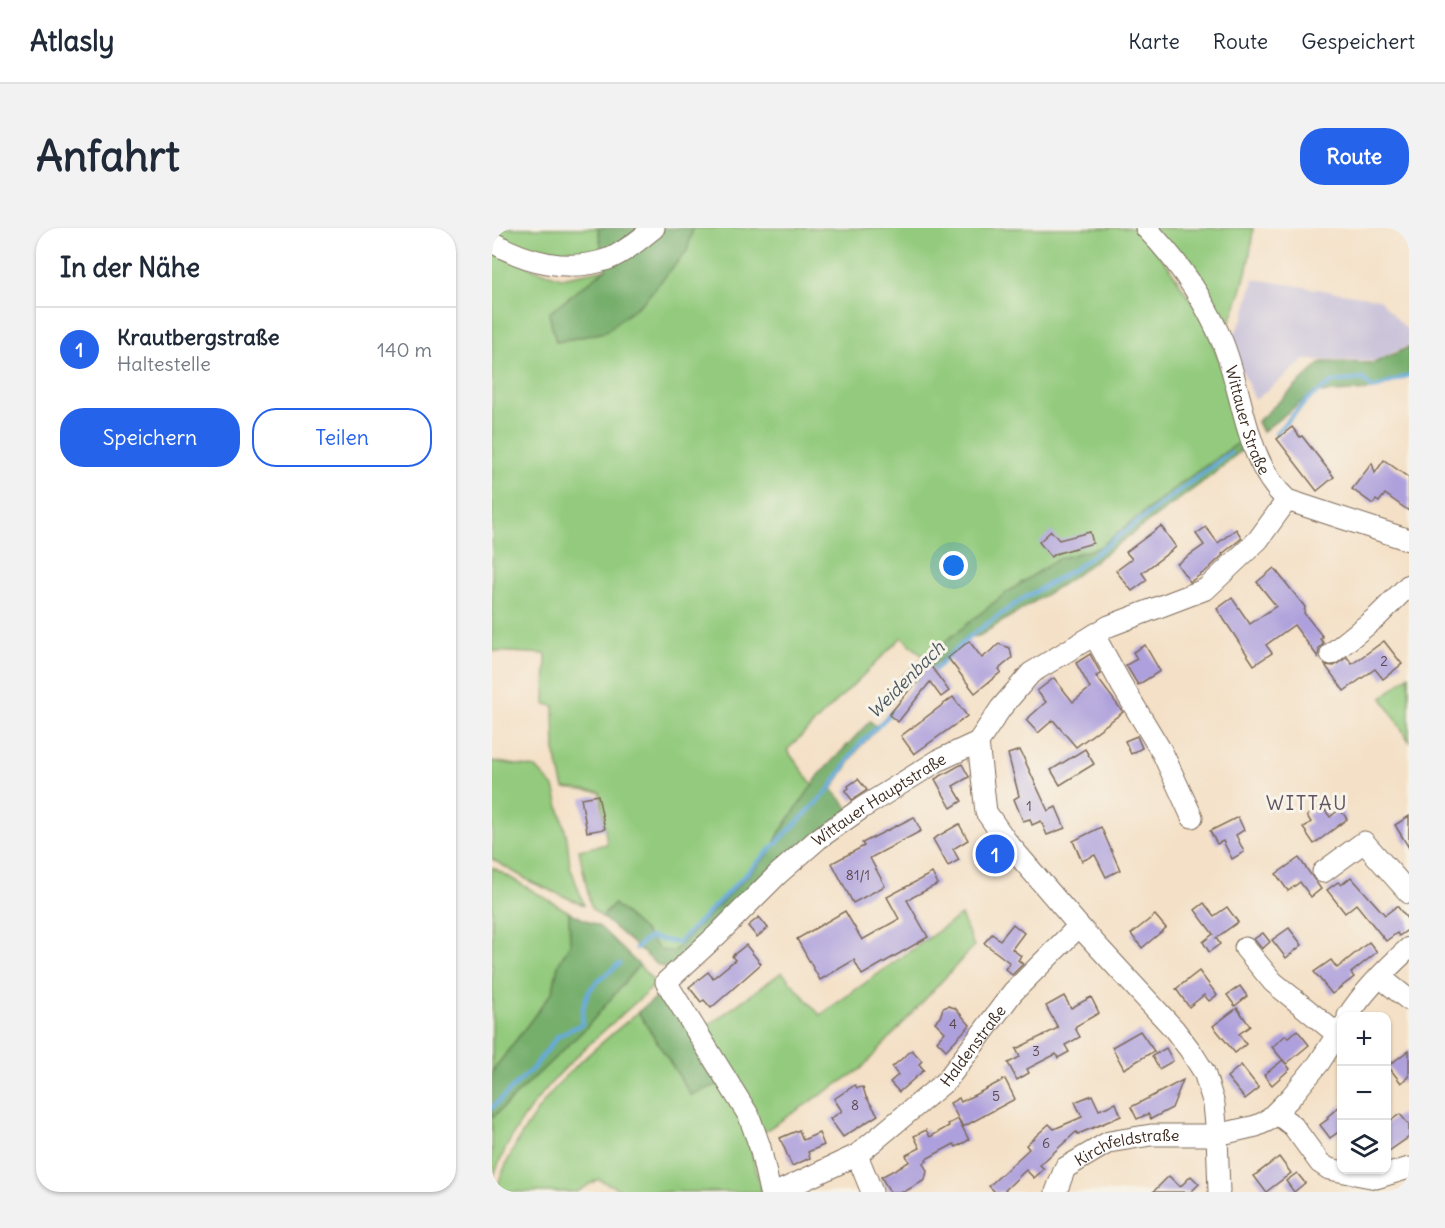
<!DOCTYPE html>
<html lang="de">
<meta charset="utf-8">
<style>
:root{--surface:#fff;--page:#f2f2f3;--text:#1f2937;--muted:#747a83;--line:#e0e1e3;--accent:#2563eb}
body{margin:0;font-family:Delius,sans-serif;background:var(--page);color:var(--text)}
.controls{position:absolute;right:18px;bottom:18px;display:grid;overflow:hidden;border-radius:12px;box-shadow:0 2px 4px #0004}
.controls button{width:54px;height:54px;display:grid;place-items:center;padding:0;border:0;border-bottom:2px solid var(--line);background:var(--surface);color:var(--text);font:30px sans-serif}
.you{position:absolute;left:462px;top:338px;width:21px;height:21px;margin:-15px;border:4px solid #fff;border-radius:50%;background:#1a73e8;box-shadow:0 0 0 9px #1a73e833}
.badge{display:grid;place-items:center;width:39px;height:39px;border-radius:50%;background:var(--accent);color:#fff;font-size:20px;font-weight:700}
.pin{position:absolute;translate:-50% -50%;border:3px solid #fff;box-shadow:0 2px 6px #0006}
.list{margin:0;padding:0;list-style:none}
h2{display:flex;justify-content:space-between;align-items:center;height:78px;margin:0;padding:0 24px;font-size:26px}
h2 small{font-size:20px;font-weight:400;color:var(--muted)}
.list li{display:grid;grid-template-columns:39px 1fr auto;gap:18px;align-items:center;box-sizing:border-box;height:84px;padding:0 24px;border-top:2px solid var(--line)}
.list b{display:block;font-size:22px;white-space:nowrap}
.list p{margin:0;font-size:20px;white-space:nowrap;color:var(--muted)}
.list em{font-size:20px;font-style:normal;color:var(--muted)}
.actions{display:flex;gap:12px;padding:18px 24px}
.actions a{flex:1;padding:14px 0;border:2px solid var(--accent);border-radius:24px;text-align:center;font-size:21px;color:var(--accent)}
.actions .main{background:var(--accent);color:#fff}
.icon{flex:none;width:33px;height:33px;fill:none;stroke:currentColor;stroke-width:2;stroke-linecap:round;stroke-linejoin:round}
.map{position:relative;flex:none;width:917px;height:964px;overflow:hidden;border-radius:24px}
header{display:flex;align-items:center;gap:36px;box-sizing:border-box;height:84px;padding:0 30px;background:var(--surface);border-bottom:2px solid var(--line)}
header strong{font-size:28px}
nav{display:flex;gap:33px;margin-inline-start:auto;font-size:21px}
.intro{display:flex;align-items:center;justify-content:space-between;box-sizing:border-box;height:144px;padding:0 36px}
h1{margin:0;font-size:42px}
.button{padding:15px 27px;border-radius:24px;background:var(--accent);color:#fff;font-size:21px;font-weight:700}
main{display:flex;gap:36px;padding:0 36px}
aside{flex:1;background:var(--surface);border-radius:24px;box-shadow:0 2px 4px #0004}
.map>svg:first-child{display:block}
</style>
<header>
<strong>Atlasly</strong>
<nav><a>Karte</a><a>Route</a><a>Gespeichert</a></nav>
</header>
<div class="intro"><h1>Anfahrt</h1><a class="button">Route</a></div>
<main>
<aside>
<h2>In der Nähe<small></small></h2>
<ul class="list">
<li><span class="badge">1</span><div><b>Krautbergstraße</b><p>Haltestelle</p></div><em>140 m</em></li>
</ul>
<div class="actions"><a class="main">Speichern</a><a>Teilen</a></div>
</aside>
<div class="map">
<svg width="917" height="964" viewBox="0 0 917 964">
<rect width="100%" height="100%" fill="#f7f3e8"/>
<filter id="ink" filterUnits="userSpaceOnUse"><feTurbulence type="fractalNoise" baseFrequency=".0167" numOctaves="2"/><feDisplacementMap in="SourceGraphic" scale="12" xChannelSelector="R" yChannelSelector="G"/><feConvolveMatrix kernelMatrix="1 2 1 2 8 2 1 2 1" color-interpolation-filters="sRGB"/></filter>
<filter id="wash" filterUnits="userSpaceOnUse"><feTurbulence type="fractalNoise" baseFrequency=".008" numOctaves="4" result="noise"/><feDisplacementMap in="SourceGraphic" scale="24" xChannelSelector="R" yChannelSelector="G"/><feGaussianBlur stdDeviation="1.35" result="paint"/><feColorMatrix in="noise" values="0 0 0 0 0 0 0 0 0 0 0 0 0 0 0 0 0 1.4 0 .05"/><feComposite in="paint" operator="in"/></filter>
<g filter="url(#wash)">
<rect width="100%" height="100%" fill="#f4e0c6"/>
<path fill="#c7c0d8" d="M762,51L887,71L917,104V117L883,133L813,132L763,172L738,114L751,90Z"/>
<g fill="#93ca7d" stroke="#677a4e" stroke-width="1.5">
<path d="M0,0H106L110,24L52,31L0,7Z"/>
<path d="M201,0H643L673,33L713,94L749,192L748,214L685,258L608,319L566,331L514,365L433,430L410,409L295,522L321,557L288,604L277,626L181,724L168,722L151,702L121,676L110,689L99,680L87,622L115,616L108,564L72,560L63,526L62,478L53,476L54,426L0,423V21L37,39L69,50L114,41L57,85L64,114L113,104L151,74L195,23Z"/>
<path d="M661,0H761C759,32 750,64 738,93L728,92Z"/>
<path d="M917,447V513L890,470Z"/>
<path d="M0,533L44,540L62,559L75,610L78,638L92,677L39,654L0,631Z"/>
<path d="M0,639L77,684L78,716L66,737L61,763L0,844Z"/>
<path d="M469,687L482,718L369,841L270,905L213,800L290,744L328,787Z"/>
<path d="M147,737L162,754V758C99,815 28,869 0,953V890L95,799Z"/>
<path d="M146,784L199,867L232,854L250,886L270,964H133L106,951L85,964H4C15,923 49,872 80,842C100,822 124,803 146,784Z"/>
</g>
<g fill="#76ae6c" stroke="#586c45" stroke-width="1.5">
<path d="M106,0H201L195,23L151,74L113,104L64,114L57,85L114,41Z"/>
<path d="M917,119V147L882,162L821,165L770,204L765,194L830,134L882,135Z"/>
<path d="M748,214L751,221L719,248L574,354L487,408L478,409L419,455L409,449L514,365L566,331L608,319L685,258Z"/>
<path d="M378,493L386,500L367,520L340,561L358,582L176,740L167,738L110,689L122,676L151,702L168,722L181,724L277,626L288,604L328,546Z"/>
<path d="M77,684L108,699L147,737L95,799L0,890V844L61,763L66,737L78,716Z"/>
<path d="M176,760L232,854L199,867L146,784Z"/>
</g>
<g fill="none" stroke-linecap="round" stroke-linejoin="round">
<g stroke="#66aadb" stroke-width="4.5">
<path d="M784,205L816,171L841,154L871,151L881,161L917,147"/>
<path d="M439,445L478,408L529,372L584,340L738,225"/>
<path d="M144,720L157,709L186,715L337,562L365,519L401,483"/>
<path d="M0,880L41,840L66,808L90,796C90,761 102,756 127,736"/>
</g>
</g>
<g id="blocks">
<g fill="#aea0dc">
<path d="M800,199L808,209L810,208L842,249L825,263L785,211Z"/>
<path d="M892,232L917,250V283L893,266L887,274L884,272L881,276L860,261L880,235L883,245Z"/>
<path d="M669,298L684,319L650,345L655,352L640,363L624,343L640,331L634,324Z"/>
<path d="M714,299L726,315L744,301L750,310L730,326L731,327L715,342L698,354L685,336L712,317L704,306Z"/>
<path d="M559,303L567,312L598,304L601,315L563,326L559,329L547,314Z"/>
<path d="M782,340L813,379L812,385L831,409L828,411L832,415L827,421L826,429L802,397L774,417L780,425L762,437L725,381L740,370L758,396L784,378L765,354Z"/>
<path d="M477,413L490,430L507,416L518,420L520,430L507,441L509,444L483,465L456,430Z"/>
<path d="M892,413L910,436L891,451L883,441L852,463L833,437L842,438L855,429L860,436Z"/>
<path d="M653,417L668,443L646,457L634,437L645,431L641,424Z"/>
<path d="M598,426L609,446L604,448L631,484L584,519L561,492L546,505L534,492L554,474L545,463L562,450L581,474L598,460L584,435Z"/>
<path d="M438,437L457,463L449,469L438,454L406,494L397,487L431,445L429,443Z"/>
<path d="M461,469L475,488L422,526L409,508Z"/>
<path d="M645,508L650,520L639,526L633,513Z"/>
<path d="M593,521L602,536L568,557L559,542Z"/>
<path d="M528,522L556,583L564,579L573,600L555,607L549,593L540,597L538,591L531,593L522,571L527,568L516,526Z"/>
<path d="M470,536L477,549L461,558L470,573L459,580L443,551Z"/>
<path d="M366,551L375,562L360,572L353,563L357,560L356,558Z"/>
<path d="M106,567L113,601L95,604L89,570Z"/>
<path d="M829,577L838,589L848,581L855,591L822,616L811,600L819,594L815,588Z"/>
<path d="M917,588V620L903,597Z"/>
<path d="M422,589L429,603L378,630L393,658L361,675L340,635L372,618L370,615Z"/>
<path d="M746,589L752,602L744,607L752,624L740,631L731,613L725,616L718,603Z"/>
<path d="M467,596L476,612L461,621L467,632L456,638L441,611Z"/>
<path d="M609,599L628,642L614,649L603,627L590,633L581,613Z"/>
<path d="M807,630L829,661L819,669L808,654L796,663L784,646Z"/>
<path d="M440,645L446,656L415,672L436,709L370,747L362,732L328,752L305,711L353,683L370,712L407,691L395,669Z"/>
<path d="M859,649L893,687L905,678L917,693V701L907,708L905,705L894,713L864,676L853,685L835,662L846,654L849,657Z"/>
<path d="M712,675L722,688L735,679L746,694L724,710L728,716L717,724L711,714L721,706L703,682Z"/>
<path d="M663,687L674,700L650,720L639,706Z"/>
<path d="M267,689L276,700L265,709L256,698Z"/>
<path d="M521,696L532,705L520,721L529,728L526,732L531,736L520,747L513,741L518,735L492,715L500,706L508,712Z"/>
<path d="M797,700L810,717L794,730L780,712Z"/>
<path d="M771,705L778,714L770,721L762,711Z"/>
<path d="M877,714L885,724L859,745L862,749L840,766L822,744L839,732L845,740Z"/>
<path d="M254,717L269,736L219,780L212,772L209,774L197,759L216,744L221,750L243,732L240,728Z"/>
<path d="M707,743L725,767L717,773L712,767L697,779L684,761Z"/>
<path d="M748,758L755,768L743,778L735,767Z"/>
<path d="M572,768L579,780L599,769L607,785L584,798L583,800L588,809L573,817L577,824L566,830L564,826L535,841L537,845L525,852L516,835L528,829L524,821L566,800L554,778Z"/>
<path d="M456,778L463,780L478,797L454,822L445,813L453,804L443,794L448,789L451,780Z"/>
<path d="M745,780L758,798L747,806L754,816L743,825L721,798Z"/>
<path d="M805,802L817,817L794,836L780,819L794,807L796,810Z"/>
<path d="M648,803L662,823L632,841L620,819Z"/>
<path d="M674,820L681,833L667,841L660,828Z"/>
<path d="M420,822L430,833L427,836L432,842L407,864L398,854L406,847L400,839Z"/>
<path d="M917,822V849L909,855L896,838Z"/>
<path d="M791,832L798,841L780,857L772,847Z"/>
<path d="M749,837L767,860L753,871L735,849Z"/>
<path d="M513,851L523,871L471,899L458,875L467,870L469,874Z"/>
<path d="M691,852L680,880L659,891L656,886L645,891L639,879Z"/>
<path d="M363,857L365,860L371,859L374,869L386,887L351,909L338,891L350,883L342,871Z"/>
<path d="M600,867L607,882L624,875L629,888L586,906L584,904L548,937L552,941L542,950L534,942L511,964H503L497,958L537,921L534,917L557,896L562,901L590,889L583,874Z"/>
<path d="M849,877V902L838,910L828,897L836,891L835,889Z"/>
<path d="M908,886L917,897V909L894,925V896Z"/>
<path d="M466,891L477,912L464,919L462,916L434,931L435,933L431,935L435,943L433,952L412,964H398L389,949L417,934L414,927L428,920L422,908L434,902L438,909L457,898L456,896Z"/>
<path d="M307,902L311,912L327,905L332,917L316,924L318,930L300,938L288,910Z"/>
<path d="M787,929L799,945L774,964L762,948Z"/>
<path d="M805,945L813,955L802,964L794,953Z"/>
<path d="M677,948L688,959L699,948L707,956L699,964H661Z"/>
</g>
</g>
</g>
<g filter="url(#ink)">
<use href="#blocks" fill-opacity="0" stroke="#7c6a59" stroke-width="1.5"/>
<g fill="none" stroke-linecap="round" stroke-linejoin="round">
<g stroke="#7c6a59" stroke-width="23">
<g id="minor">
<path id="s1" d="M654,0C686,33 712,71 730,113C752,165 752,232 795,272L917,312"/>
<path d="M0,14C34,34 77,45 116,31C132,25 148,11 162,0"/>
<path d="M602,407L629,456L671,526L700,589"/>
<path d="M839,426L886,388L917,357"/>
<path d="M486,514L494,584L515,614L587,698L682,801L698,822L712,844L722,876L725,907L727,964"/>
<path d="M831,644L872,614L917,665"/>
<path d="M753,720L781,754L845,806"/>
<path d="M888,749L917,772"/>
<path d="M856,788C872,763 895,740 917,720"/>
<path d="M784,885L801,898L828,935L837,941L884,950L917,940"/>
<path id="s2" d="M365,927L455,852L521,764L587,698"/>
<path id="s3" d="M278,964L268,919L257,888L174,754L225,707L286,646L326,611L370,580L447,532L486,514L509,480L539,445L617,398L714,361L766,312L795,272"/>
<path d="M286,964L365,927L380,964"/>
<path id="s4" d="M564,964L573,940L617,914L659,907H725L764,898L775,893L798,870L827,835L850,799"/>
</g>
</g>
<use href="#minor" stroke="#fff" stroke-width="21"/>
</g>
</g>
<g text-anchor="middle" stroke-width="6" stroke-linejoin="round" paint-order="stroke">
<g font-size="14" fill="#58484e">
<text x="892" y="438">2</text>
<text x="537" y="583">1</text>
<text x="366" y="652">81/1</text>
<text x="461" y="801">4</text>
<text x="544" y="828">3</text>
<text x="504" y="873">5</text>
<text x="363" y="882">8</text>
<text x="554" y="920">6</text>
</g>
<g font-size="16" fill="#3b2a1e" stroke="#f7f3e8">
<text dy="6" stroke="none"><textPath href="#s1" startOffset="220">Wittauer Straße</textPath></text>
<text dy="6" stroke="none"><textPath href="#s3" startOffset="518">Wittauer Hauptstraße</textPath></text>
<text dy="6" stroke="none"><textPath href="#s2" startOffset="160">Haldenstraße</textPath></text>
<text dy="6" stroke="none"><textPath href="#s4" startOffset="93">Kirchfeldstraße</textPath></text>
</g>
<g font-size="18" font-style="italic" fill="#4a5760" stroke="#f7f3e8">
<text transform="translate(414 452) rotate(-45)" y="6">Weidenbach</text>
</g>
<g font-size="20" letter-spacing="1.5" fill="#635360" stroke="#f7f3e8">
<text x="815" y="582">WITTAU</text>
</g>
</g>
</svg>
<div class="controls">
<button>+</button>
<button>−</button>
<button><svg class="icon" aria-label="layers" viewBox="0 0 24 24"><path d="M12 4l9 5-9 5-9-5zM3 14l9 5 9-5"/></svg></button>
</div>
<div class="you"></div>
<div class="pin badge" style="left:503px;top:626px">1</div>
</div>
</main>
